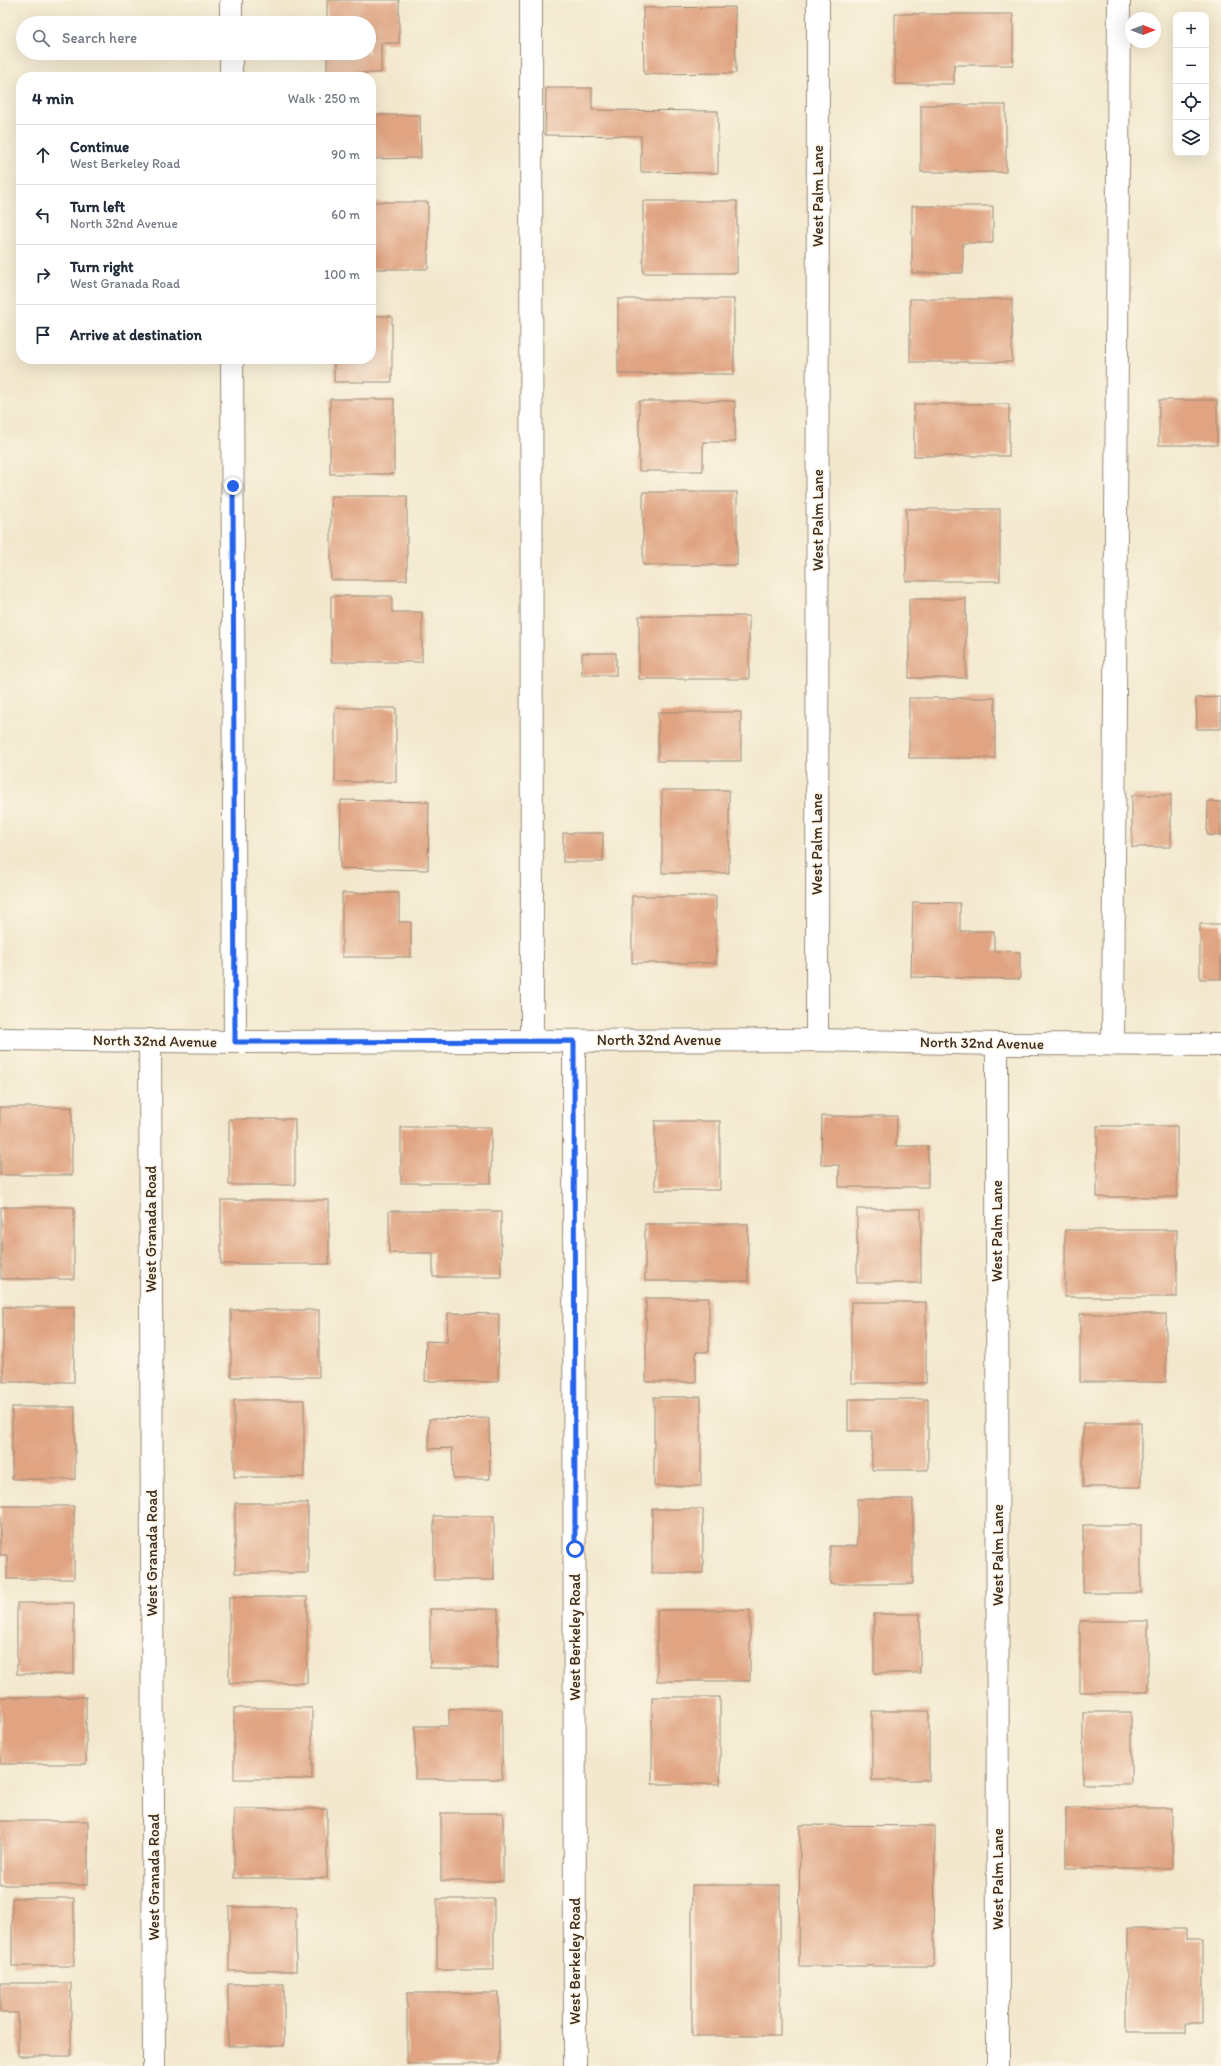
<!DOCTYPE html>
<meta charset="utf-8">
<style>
:root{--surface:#fff;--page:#f2f2f3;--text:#1f2937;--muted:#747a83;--line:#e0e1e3}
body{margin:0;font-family:Itim,sans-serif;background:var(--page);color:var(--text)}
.controls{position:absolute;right:12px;top:12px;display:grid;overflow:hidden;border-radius:8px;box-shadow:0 4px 16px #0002}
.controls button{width:36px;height:36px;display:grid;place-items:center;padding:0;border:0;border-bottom:1px solid var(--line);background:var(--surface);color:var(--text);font:20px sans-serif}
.compass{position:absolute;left:1125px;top:12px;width:36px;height:36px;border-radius:50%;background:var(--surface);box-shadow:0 4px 16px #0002;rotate:90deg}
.stop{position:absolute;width:12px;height:12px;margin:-9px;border:3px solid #2563eb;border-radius:50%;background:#fff}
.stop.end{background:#2563eb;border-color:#fff;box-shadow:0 1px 4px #0008}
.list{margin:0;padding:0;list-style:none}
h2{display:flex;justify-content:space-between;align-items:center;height:52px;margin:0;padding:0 16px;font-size:17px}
h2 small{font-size:13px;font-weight:400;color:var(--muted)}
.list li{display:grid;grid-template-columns:26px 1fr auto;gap:12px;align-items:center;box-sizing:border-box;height:60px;padding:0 16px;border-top:1px solid var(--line)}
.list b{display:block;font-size:15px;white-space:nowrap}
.list p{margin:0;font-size:13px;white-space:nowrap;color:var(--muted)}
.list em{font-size:13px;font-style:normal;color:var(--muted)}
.icon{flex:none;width:22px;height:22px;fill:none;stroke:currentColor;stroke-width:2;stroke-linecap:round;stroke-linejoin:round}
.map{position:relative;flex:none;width:1221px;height:2066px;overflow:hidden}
.search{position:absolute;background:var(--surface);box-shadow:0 4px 16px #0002;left:16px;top:16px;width:360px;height:44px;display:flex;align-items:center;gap:10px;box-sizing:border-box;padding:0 14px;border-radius:22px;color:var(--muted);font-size:15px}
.panel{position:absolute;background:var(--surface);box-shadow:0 4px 16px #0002;left:16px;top:72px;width:360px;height:292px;border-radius:16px}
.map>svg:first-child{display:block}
</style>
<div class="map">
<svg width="1221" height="2066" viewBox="0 0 1221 2066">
<rect width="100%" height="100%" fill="#fcf5e5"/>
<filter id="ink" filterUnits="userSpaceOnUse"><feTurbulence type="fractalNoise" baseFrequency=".025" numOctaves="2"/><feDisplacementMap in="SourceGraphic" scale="8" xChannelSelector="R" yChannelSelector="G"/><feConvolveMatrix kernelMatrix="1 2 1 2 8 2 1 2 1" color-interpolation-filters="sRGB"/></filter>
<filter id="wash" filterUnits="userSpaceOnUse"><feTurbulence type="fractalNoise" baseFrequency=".012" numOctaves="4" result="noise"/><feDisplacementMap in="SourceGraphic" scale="16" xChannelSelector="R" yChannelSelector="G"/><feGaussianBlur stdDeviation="0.9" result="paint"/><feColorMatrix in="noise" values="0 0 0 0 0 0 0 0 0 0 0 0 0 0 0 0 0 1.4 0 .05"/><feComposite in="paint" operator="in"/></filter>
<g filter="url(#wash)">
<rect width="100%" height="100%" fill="#f3e8ce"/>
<g id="blocks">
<g fill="#e0a482">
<path d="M327,0H399V43H381V73H327V53H369V23H327Z"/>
<path d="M735,7L736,73L644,74L643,8Z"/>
<path d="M895,14H1013V65H954V84H895Z"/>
<path d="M546,88H592V110L718,111V173L641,172V136L545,135Z"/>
<rect x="921" y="105" width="85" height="67"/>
<path d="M371,115H420L421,158L371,159Z"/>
<rect x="643" y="201" width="94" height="72"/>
<rect x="371" y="202" width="57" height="67"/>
<path d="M912,206H993V243H963V273H912Z"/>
<rect x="618" y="299" width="116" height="75"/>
<rect x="910" y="299" width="102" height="63"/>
<path d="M371,316H392V382H334V359H371Z"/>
<rect x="330" y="399" width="64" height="75"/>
<rect x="1159" y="400" width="58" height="45"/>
<path d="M639,401H735V442H703V471H639Z"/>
<rect x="914" y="404" width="95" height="52"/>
<rect x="643" y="492" width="94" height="73"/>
<rect x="331" y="496" width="76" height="84"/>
<rect x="906" y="509" width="94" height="72"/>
<path d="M331,596H392V612H422V662H331Z"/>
<rect x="909" y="599" width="57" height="79"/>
<rect x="639" y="616" width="110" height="63"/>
<rect x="582" y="653" width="34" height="22"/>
<path d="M1221,697V729H1197L1196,698Z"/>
<rect x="909" y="698" width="86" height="60"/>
<rect x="335" y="708" width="61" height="74"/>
<rect x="658" y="712" width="83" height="49"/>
<rect x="662" y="790" width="67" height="83"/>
<rect x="1132" y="795" width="39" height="52"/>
<path d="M341,800L429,802L428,870L340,868Z"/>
<path d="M1208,801L1221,802V836L1207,835Z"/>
<rect x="563" y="833" width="40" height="29"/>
<path d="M342,893H399V922H411V957H342Z"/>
<rect x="632" y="896" width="84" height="67"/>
<path d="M913,902L960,903V931H994V951L1020,952V979L911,977Z"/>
<rect x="1200" y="924" width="21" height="55"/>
<rect x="0" y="1107" width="72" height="68"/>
<path d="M822,1116H897L896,1146H928V1187H839V1165H821Z"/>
<rect x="229" y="1119" width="66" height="66"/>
<rect x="655" y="1121" width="65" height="69"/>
<rect x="1097" y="1126" width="80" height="71"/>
<rect x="401" y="1127" width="90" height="56"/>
<rect x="221" y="1200" width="108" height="64"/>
<rect x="1" y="1207" width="73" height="72"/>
<rect x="857" y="1209" width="64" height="74"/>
<path d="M389,1211H501V1277H433V1253H389Z"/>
<rect x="645" y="1224" width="103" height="57"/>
<rect x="1065" y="1230" width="112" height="67"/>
<path d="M646,1298H709V1352H696V1382H646Z"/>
<rect x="851" y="1302" width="75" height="81"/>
<rect x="3" y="1307" width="71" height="75"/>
<rect x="231" y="1310" width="88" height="67"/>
<path d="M448,1313L499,1314L498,1382L425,1381L426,1341L447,1342Z"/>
<rect x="1080" y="1314" width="86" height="68"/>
<rect x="654" y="1397" width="47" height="89"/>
<path d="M848,1399H928V1470H872V1431H848Z"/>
<rect x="234" y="1400" width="70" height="77"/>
<rect x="12" y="1407" width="63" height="72"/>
<path d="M489,1418L490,1479H453L452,1448L429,1449V1419Z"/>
<rect x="1083" y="1423" width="58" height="64"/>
<path d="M857,1499H913V1584H830V1546H857Z"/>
<rect x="235" y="1503" width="73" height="70"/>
<path d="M0,1506H74V1579H7V1555H0Z"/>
<rect x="652" y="1509" width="51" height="64"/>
<rect x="434" y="1516" width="60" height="64"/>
<rect x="1083" y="1525" width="58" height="68"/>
<rect x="229" y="1597" width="78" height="86"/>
<rect x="17" y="1603" width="57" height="71"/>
<rect x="430" y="1609" width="68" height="59"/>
<rect x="657" y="1610" width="93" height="71"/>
<rect x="874" y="1614" width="46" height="59"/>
<rect x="1080" y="1621" width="68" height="71"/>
<rect x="0" y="1697" width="86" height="67"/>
<rect x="652" y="1697" width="68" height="87"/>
<rect x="234" y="1708" width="78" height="71"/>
<path d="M449,1709H502V1779H415V1726H449Z"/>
<rect x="872" y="1711" width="57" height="69"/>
<rect x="1083" y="1712" width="48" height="72"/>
<rect x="1066" y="1808" width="106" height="60"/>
<rect x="234" y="1809" width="93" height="69"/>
<rect x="441" y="1813" width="62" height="68"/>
<rect x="0" y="1821" width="88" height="64"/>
<path d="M800,1825L935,1826L934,1966H799Z"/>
<rect x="692" y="1885" width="88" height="151"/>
<rect x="12" y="1898" width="62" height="68"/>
<rect x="437" y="1899" width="57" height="71"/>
<rect x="229" y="1907" width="67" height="64"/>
<path d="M1127,1929H1186V1941H1203V2024H1186V2032H1127Z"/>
<path d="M0,1983H71V2056H18V2013H0Z"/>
<rect x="228" y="1984" width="56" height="62"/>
<rect x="407" y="1993" width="92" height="71"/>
</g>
</g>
</g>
<g filter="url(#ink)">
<use href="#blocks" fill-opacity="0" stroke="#978976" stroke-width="1"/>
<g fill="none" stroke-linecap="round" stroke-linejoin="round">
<g stroke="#978976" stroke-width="24">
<g id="minor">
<path d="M231,0V23"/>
<path d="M531,0L532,1040"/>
<path d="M231,53V77"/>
<path d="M232,359L235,1042"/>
<path d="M0,1039L235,1042L817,1040L997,1044L1221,1045"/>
<path d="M150,1040L154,2066"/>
<path d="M817,1040L818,0"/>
<path d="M574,1041L575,2066"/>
<path d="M997,1044L998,2066"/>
<path d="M1113,1044L1119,0"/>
</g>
</g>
<use href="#minor" stroke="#fff" stroke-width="22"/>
</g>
</g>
<g fill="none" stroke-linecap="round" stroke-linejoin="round" filter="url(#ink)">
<path stroke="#2563eb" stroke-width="5" d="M233,486L235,1042L574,1041L575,1549"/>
</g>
<g text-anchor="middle" stroke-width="3" stroke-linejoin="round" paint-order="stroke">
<g font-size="15" fill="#3b2a1e" stroke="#fcf5e5">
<text transform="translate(818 196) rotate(-90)" y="5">West Palm Lane</text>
<text transform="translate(818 520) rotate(-90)" y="5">West Palm Lane</text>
<text transform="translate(817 844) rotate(-90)" y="5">West Palm Lane</text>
<text x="659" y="1045">North 32nd Avenue</text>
<text transform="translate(155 1041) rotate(1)" y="5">North 32nd Avenue</text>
<text transform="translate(982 1043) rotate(1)" y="5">North 32nd Avenue</text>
<text transform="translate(151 1229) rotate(-90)" y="5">West Granada Road</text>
<text transform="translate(997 1231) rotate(-90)" y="5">West Palm Lane</text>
<text transform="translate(152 1553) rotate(-90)" y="5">West Granada Road</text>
<text transform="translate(998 1555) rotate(-90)" y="5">West Palm Lane</text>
<text transform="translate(575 1637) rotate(-90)" y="5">West Berkeley Road</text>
<text transform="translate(154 1877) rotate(-90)" y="5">West Granada Road</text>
<text transform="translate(998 1879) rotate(-90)" y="5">West Palm Lane</text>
<text transform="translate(575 1961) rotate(-90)" y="5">West Berkeley Road</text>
</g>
</g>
</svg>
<div class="controls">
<button>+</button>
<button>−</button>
<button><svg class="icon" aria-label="locate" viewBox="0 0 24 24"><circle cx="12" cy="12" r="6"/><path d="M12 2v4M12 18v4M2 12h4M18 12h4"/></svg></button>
<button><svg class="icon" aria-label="layers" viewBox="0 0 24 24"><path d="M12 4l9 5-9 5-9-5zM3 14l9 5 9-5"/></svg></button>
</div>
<svg class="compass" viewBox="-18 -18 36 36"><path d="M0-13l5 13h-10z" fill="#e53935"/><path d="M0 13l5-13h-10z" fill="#747a83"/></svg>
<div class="stop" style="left:575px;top:1549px"></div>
<div class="stop end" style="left:233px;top:486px"></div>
<div class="search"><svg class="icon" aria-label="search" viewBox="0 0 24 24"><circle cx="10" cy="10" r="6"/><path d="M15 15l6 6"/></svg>Search here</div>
<section class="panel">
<h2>4 min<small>Walk · 250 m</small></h2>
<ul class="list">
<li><svg class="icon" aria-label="ahead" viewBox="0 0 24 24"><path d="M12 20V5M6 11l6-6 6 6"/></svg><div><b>Continue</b><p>West Berkeley Road</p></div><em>90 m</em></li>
<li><svg class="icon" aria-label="left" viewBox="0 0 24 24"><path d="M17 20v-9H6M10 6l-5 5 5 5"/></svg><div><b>Turn left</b><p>North 32nd Avenue</p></div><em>60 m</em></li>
<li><svg class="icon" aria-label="right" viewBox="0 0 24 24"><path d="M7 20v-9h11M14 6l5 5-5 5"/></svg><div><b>Turn right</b><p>West Granada Road</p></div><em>100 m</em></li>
<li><svg class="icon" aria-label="arrive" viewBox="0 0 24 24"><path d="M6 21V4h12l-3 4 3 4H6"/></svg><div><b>Arrive at destination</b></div></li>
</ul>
</section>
</div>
